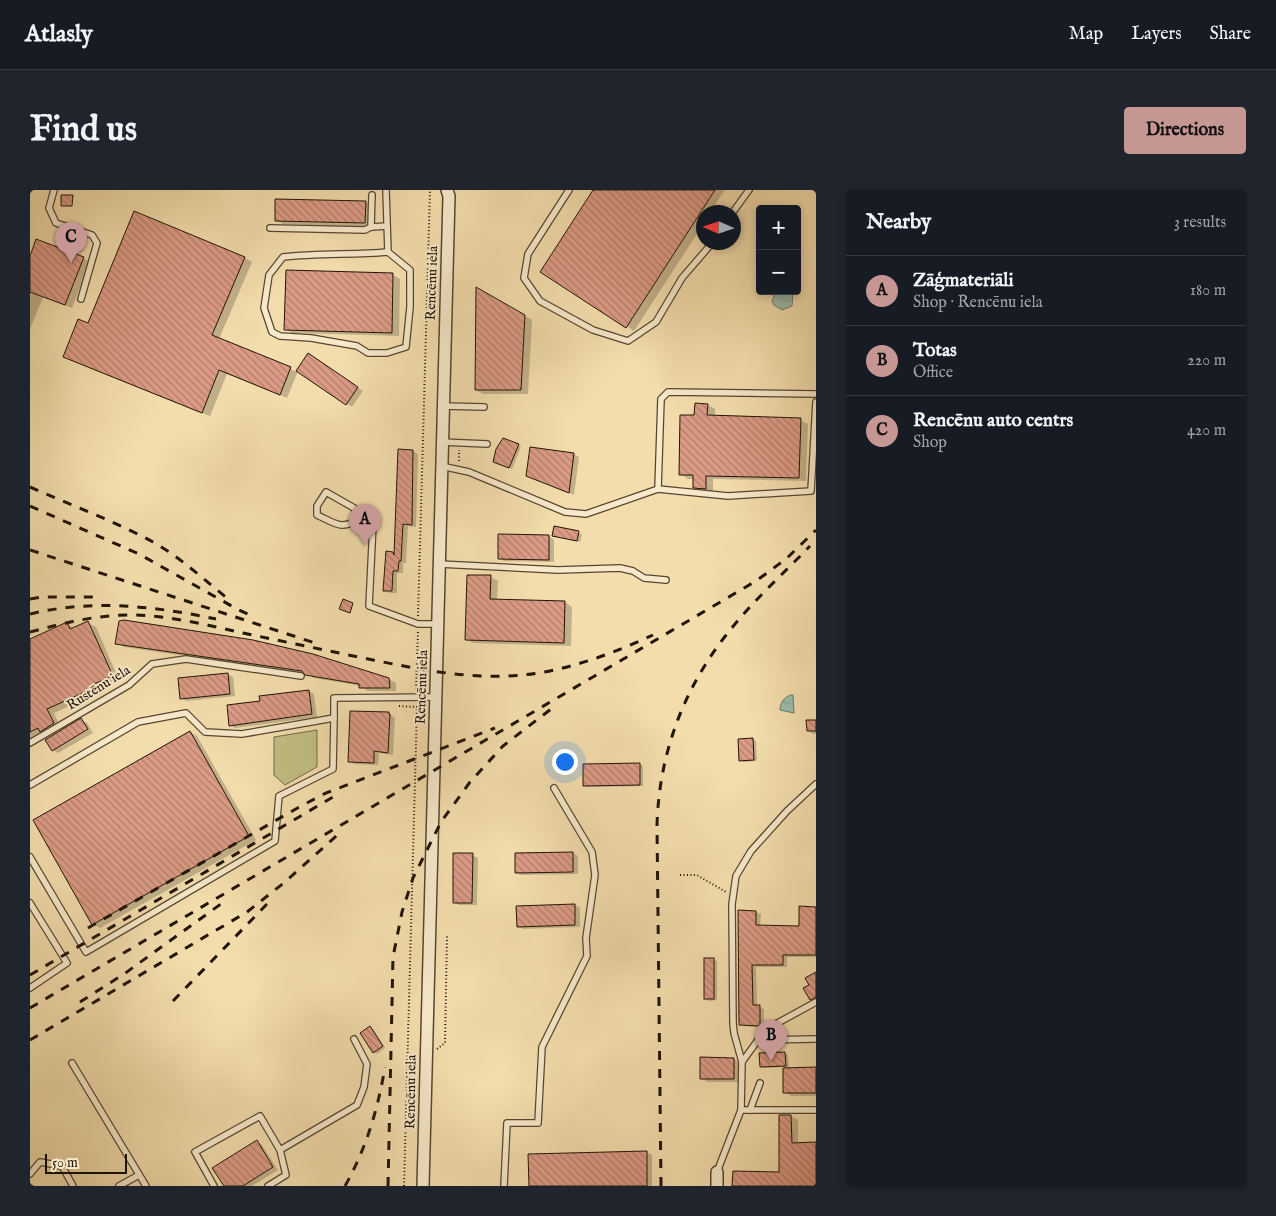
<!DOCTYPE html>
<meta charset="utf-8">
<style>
:root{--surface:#171b24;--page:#20242c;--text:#f1f3f6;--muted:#9ea1a6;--line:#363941;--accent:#c59692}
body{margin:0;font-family:"IM FELL English",serif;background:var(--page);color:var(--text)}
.controls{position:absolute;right:15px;top:15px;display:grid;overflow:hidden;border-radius:5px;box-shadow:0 2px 8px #0003}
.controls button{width:45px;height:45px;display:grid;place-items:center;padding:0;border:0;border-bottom:1px solid var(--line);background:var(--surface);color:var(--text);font:25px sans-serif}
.compass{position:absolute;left:666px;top:15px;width:45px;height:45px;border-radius:50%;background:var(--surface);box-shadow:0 2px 8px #0003;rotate:273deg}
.scale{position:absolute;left:15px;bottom:12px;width:82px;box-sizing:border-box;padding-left:5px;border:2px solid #201406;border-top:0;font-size:14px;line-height:18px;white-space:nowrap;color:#201406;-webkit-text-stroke:4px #f7e9ca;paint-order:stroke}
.you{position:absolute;left:534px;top:571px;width:18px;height:18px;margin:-12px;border:4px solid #fff;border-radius:50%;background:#1a73e8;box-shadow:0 0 0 8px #1a73e833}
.badge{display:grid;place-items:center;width:32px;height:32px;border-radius:50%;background:var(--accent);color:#111;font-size:16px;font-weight:700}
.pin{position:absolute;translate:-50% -41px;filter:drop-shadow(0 1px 2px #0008)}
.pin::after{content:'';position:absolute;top:26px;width:18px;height:15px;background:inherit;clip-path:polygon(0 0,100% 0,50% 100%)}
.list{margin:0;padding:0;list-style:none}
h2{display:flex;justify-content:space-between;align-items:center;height:65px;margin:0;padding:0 20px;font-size:21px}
h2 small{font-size:16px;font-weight:400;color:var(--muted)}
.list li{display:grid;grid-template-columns:32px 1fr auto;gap:15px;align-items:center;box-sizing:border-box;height:70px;padding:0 20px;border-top:1px solid var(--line)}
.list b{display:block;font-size:19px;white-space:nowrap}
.list p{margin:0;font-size:16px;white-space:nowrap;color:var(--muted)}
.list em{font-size:16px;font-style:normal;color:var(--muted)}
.map{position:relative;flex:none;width:786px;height:996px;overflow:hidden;border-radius:5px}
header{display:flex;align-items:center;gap:30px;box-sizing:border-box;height:70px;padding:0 25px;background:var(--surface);border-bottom:1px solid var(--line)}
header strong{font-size:24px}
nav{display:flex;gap:28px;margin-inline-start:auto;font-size:18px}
.intro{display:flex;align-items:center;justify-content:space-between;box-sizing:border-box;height:120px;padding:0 30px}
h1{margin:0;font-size:35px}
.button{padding:12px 22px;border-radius:5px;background:var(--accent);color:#111;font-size:18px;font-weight:700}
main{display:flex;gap:30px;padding:0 30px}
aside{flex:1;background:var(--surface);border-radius:5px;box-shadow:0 2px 8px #0003}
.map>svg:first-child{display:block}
</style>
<header>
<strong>Atlasly</strong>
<nav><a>Map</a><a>Layers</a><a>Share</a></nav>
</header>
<div class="intro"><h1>Find us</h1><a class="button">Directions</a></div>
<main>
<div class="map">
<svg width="786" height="996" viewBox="0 0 786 996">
<defs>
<pattern id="water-ripples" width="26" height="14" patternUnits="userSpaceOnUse" patternTransform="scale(1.25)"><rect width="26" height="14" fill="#9bbcab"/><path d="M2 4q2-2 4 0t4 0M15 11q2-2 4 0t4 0" fill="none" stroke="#85a192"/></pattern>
<pattern id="building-back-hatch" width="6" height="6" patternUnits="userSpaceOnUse" patternTransform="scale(1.25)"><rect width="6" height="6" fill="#dc9b85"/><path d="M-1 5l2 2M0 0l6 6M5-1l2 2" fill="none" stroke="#b27d6b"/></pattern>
</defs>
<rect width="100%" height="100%" fill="#f3ddad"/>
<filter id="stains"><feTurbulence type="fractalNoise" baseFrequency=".004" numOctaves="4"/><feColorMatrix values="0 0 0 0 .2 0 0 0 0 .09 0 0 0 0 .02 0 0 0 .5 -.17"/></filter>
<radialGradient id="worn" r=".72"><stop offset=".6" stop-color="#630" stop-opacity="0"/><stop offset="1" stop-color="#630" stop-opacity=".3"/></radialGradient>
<path fill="#c1bf85" stroke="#706a46" d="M287,540V577L255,595L244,585V547Z"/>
<g fill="url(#water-ripples)" stroke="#6a7969">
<path d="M744,101H763L762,116L752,120L744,115L742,111L744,107Z"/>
<path d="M761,505H763L764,523L750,520C750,513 754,507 761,505Z"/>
</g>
<g fill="#0003">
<path d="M565,0H695L680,22H674V33L604,141L597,136Z"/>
<path d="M335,12L343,17L342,37L253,34L246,30Z"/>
<path d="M0,68H53L60,72L42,118L13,107L0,139Z"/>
<path d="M215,68L222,72L189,149L267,182L283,168L333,201L322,217L268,181L257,208L197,184L180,226L42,171L58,134Z"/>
<path d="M257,82L363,85L370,89L369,146L263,143L255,139Z"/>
<path d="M447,99L502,130L498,204H453L446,200Z"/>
<path d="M678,215L685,219V227L770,230L778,234L776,291L683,289V302L671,301L664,297V289H658L650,284L665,227Z"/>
<path d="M488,255L491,257L482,279L468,273Z"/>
<path d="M370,261H383L388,264L386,337L378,336L376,373H373V383H367V403H360L355,400L363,363L365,364Z"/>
<path d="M544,264L549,267L544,305L503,288Z"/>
<path d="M525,337L552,344L550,352L524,345Z"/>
<path d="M519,346L524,350V372L474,371L469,368Z"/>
<path d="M460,387L468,391L467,410L535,412L542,417L541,456L443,453L436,449Z"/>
<path d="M58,433L66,437L89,490L71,498L72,501L24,523L31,538L0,549V450L37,434L44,438Z"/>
<path d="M87,453L359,489L366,493V501H337L331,496L284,488L277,484L94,457Z"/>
<path d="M198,484L203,487L205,506L156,511L151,508Z"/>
<path d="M279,501L284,504L287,527L205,538L200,535L231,512Z"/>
<path d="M358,523L365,528L363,565L349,563L348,575L324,574L319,571Z"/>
<path d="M51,530L57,533L63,543L28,563L23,560Z"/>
<path d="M786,531V544H783L778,540Z"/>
<path d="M160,542L167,546L226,650L70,738L63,734Z"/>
<path d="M723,549L726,551L727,571L714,572L710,570Z"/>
<path d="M610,574L613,576V596L558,597L555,595Z"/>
<path d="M543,663L548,666V684L491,685L486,682Z"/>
<path d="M442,665L448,668L447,715H429L424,712Z"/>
<path d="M545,715L550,718V737L493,739L488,736Z"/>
<path d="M786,718V767H757V777H726L727,817L734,819V838L715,836L710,834L726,722L731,724L730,737H771Z"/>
<path d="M683,769L687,771V810L679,811L675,809Z"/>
<path d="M341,838L344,840L355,858L347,864L344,862Z"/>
<path d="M755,863L758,865L759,879L786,878V906H761L754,902V877L734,878L731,876L730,864Z"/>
<path d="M703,869L709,872V892H677L672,888Z"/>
<path d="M761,926L768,930V954H786V996H703L750,983Z"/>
<path d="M227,952L232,955L248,980L222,996H195Z"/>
<path d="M616,962L622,965V996H500Z"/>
</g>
<g fill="url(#building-back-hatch)" stroke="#201406">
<path d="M563,0H685L596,138L510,82Z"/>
<path d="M31,5H43L42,16H31Z"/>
<path d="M245,9L336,11L335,33L245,31Z"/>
<path d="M104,21L215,67L182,145L261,177L250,205L189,180L172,223L33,167L48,129L58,133Z"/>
<path d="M6,49L54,67L35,115L0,102V66Z"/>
<path d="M256,80L363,83L362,143L254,140Z"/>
<path d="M446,97L495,125L491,200H445Z"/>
<path d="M278,163L328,197L316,215L266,181Z"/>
<path d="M665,213L678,214L677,225L771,228L769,288L676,286V299L663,298V285H649L650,225H664Z"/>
<path d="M473,248L489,254L479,278L463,272L466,259Z"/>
<path d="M500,257L544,263L539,303L496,286Z"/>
<path d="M368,259L383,260L382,335L373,334L371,371H369L368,381H363L362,401H353L356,361L363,362L364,365Z"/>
<path d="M524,336L549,341L547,351L522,346Z"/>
<path d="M468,344L519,345V370L468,369Z"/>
<path d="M437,385H461L460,409L535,411L534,453L435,450Z"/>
<path d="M313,409L323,413L320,423L309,419Z"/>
<path d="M94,430L223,450L283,464L359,488L360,498H329V494L275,485L272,481L85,454L89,431Z"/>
<path d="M58,431L83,486L64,494L66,497L17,519L24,533L10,542L8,538L0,542V449L37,432L40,439Z"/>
<path d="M198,483L200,504L150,509L148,488Z"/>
<path d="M279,500L282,524L199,536L197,515L230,511L229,506Z"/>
<path d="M320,521L359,522V524H360L358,563L344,561V573L318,572Z"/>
<path d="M51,528L58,539L22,561L15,550Z"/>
<path d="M776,530H786V541H777Z"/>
<path d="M160,541L219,646L62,735L3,630Z"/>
<path d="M723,548L724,570L709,571L708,549Z"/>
<path d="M610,573V595L553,596V574Z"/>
<path d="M543,662V682L485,683V663Z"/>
<path d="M423,663H443L442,713H423Z"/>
<path d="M545,714V735L487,737L486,716Z"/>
<path d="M769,716L786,717V765H753V775H722L723,815H730V836L709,835L708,720L726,721V735L769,736Z"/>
<rect x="674" y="768" width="10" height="41"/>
<path d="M786,782V807L780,810L773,798L779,795L775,788Z"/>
<path d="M340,836L353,856L343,863L330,843Z"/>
<path d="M755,862L756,876L730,877L729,863Z"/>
<path d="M670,867L704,868V889H670Z"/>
<path d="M786,877V903H753V878Z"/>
<path d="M749,925H761L762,953L786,952V996H702L703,981L749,982Z"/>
<path d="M227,950L243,977L213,996H194L182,978Z"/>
<path d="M617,961V996H499L498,964Z"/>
</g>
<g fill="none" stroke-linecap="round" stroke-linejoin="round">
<g stroke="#554630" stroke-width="8">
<g id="service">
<path d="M24,0L19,18L26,33L62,45L67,53L51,109"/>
<path d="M356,0L358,62"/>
<path d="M539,0L498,64L494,88L510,111L563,140L598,151L626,132L652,88L683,52"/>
<path d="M342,5L341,37L357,36"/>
<path d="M703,22L719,0"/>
<path d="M240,38L335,40L341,37"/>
<path d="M358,62L380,80V117L376,157L357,163H338L327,156L281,148L250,146L242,142L234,118L239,85L253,67C288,63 323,65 358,62Z"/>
<path d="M412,216L454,217"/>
<path d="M411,252L457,254"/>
<path d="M411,276L439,282L535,322L556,324L628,299L698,306L781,301L786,212"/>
<path d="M628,299L631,209L638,202L786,204"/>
<path d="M328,328C313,342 303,332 287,325V316L296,302L324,318L328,328L343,334L339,416L388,434H407"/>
<path d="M409,374L528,380L590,378L603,381L614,388L636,390"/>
<path d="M0,553L99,495L122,474L156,469L271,486"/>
<path d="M0,595L108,532L156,523L175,542L212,544L304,528V508L405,507"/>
<path d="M0,667L56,762L245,651L249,606L303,579L304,528"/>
<path d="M0,713L37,773L0,798"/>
<path d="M728,850L733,841L786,812"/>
<path d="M712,872L728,850L786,849"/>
<path d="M42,873L116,996"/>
<path d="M711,920H786"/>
<path d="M720,920L730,893"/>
<path d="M250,960L327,915L334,897L337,874L324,849"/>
<path d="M687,982L711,920L712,872L704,843L703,833L702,714L706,686L721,661L757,621L786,594"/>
<path d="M0,984L10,972L32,976L43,996"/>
<path d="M89,996L109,985"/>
<path d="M184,996L165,962L230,926L250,960L256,985L238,996"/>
<path d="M474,996L477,933H508L512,857L557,766L556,748L565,685L562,662L524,598"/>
</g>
</g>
<g stroke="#554630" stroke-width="14">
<g id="minor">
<path d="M393,996L419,6L417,0"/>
<path d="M687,996V982"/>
</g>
</g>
<g stroke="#201406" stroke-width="2" stroke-dasharray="1 2.5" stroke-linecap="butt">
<path d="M429,271V260"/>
<path d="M388,426L400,0"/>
<path d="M386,499L388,441"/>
<path d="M369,516L387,517"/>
<path d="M650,685H667L696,702"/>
<path d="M407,859L415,853L417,745"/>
<path d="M377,882L385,876"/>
<path d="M374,996L387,516"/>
</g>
<use href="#service" stroke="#f7e9ca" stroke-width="5.5"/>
<use href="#minor" stroke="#f7e9ca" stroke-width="11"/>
<g stroke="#201406" stroke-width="3" stroke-dasharray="9 9" stroke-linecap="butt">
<path d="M0,297C41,315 84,331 123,352C150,367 173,389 197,408"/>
<path d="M0,316L109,364L207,419L224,427"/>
<path d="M0,360L285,453"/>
<path d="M0,409L12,407H68"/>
<path d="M0,424C62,409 124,416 186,429"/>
<path d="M0,442C34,433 65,425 101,425C138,425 176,435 213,443C256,452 299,461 343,470C388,479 432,488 478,486C529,484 577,466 623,445"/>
<path d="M58,738L271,616L296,603L465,538"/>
<path d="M0,785L303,607"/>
<path d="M143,811L237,714"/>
<path d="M50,812L94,784L195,711"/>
<path d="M0,818L726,391L756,369L786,340"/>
<path d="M0,850L217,722L255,692L312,641"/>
<path d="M315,996C336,959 348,919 355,877"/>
<path d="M358,996L363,767L372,722L383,688L411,632L440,592L473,556L521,519"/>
<path d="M631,996L627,635C629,562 655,495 701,439C725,409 754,383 780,356"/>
</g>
</g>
<g text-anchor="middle" stroke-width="4" stroke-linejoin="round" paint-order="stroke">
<g font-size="14" fill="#201406" stroke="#f7e9ca">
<text transform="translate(401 93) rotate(-88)" y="5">Rencēnu iela</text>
<text transform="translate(68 497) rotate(-32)" y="5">Rustēnu iela</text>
<text transform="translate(391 497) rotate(-88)" y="5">Rencēnu iela</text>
<text transform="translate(380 902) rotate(-89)" y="5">Rencēnu iela</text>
</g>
</g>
<rect width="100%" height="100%" filter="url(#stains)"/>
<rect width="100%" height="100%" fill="url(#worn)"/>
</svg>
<div class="controls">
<button>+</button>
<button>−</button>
</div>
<svg class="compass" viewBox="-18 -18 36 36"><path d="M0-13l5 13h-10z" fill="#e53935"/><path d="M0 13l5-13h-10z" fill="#9ea1a6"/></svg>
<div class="scale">50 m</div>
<div class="you"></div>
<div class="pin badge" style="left:335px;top:355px">A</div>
<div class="pin badge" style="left:741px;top:871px">B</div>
<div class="pin badge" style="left:41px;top:73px">C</div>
</div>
<aside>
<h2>Nearby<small>3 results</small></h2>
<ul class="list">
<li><span class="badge">A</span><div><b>Zāģmateriāli</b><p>Shop · Rencēnu iela</p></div><em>180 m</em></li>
<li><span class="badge">B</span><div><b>Totas</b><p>Office</p></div><em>220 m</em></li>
<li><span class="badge">C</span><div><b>Rencēnu auto centrs</b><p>Shop</p></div><em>420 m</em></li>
</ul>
</aside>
</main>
